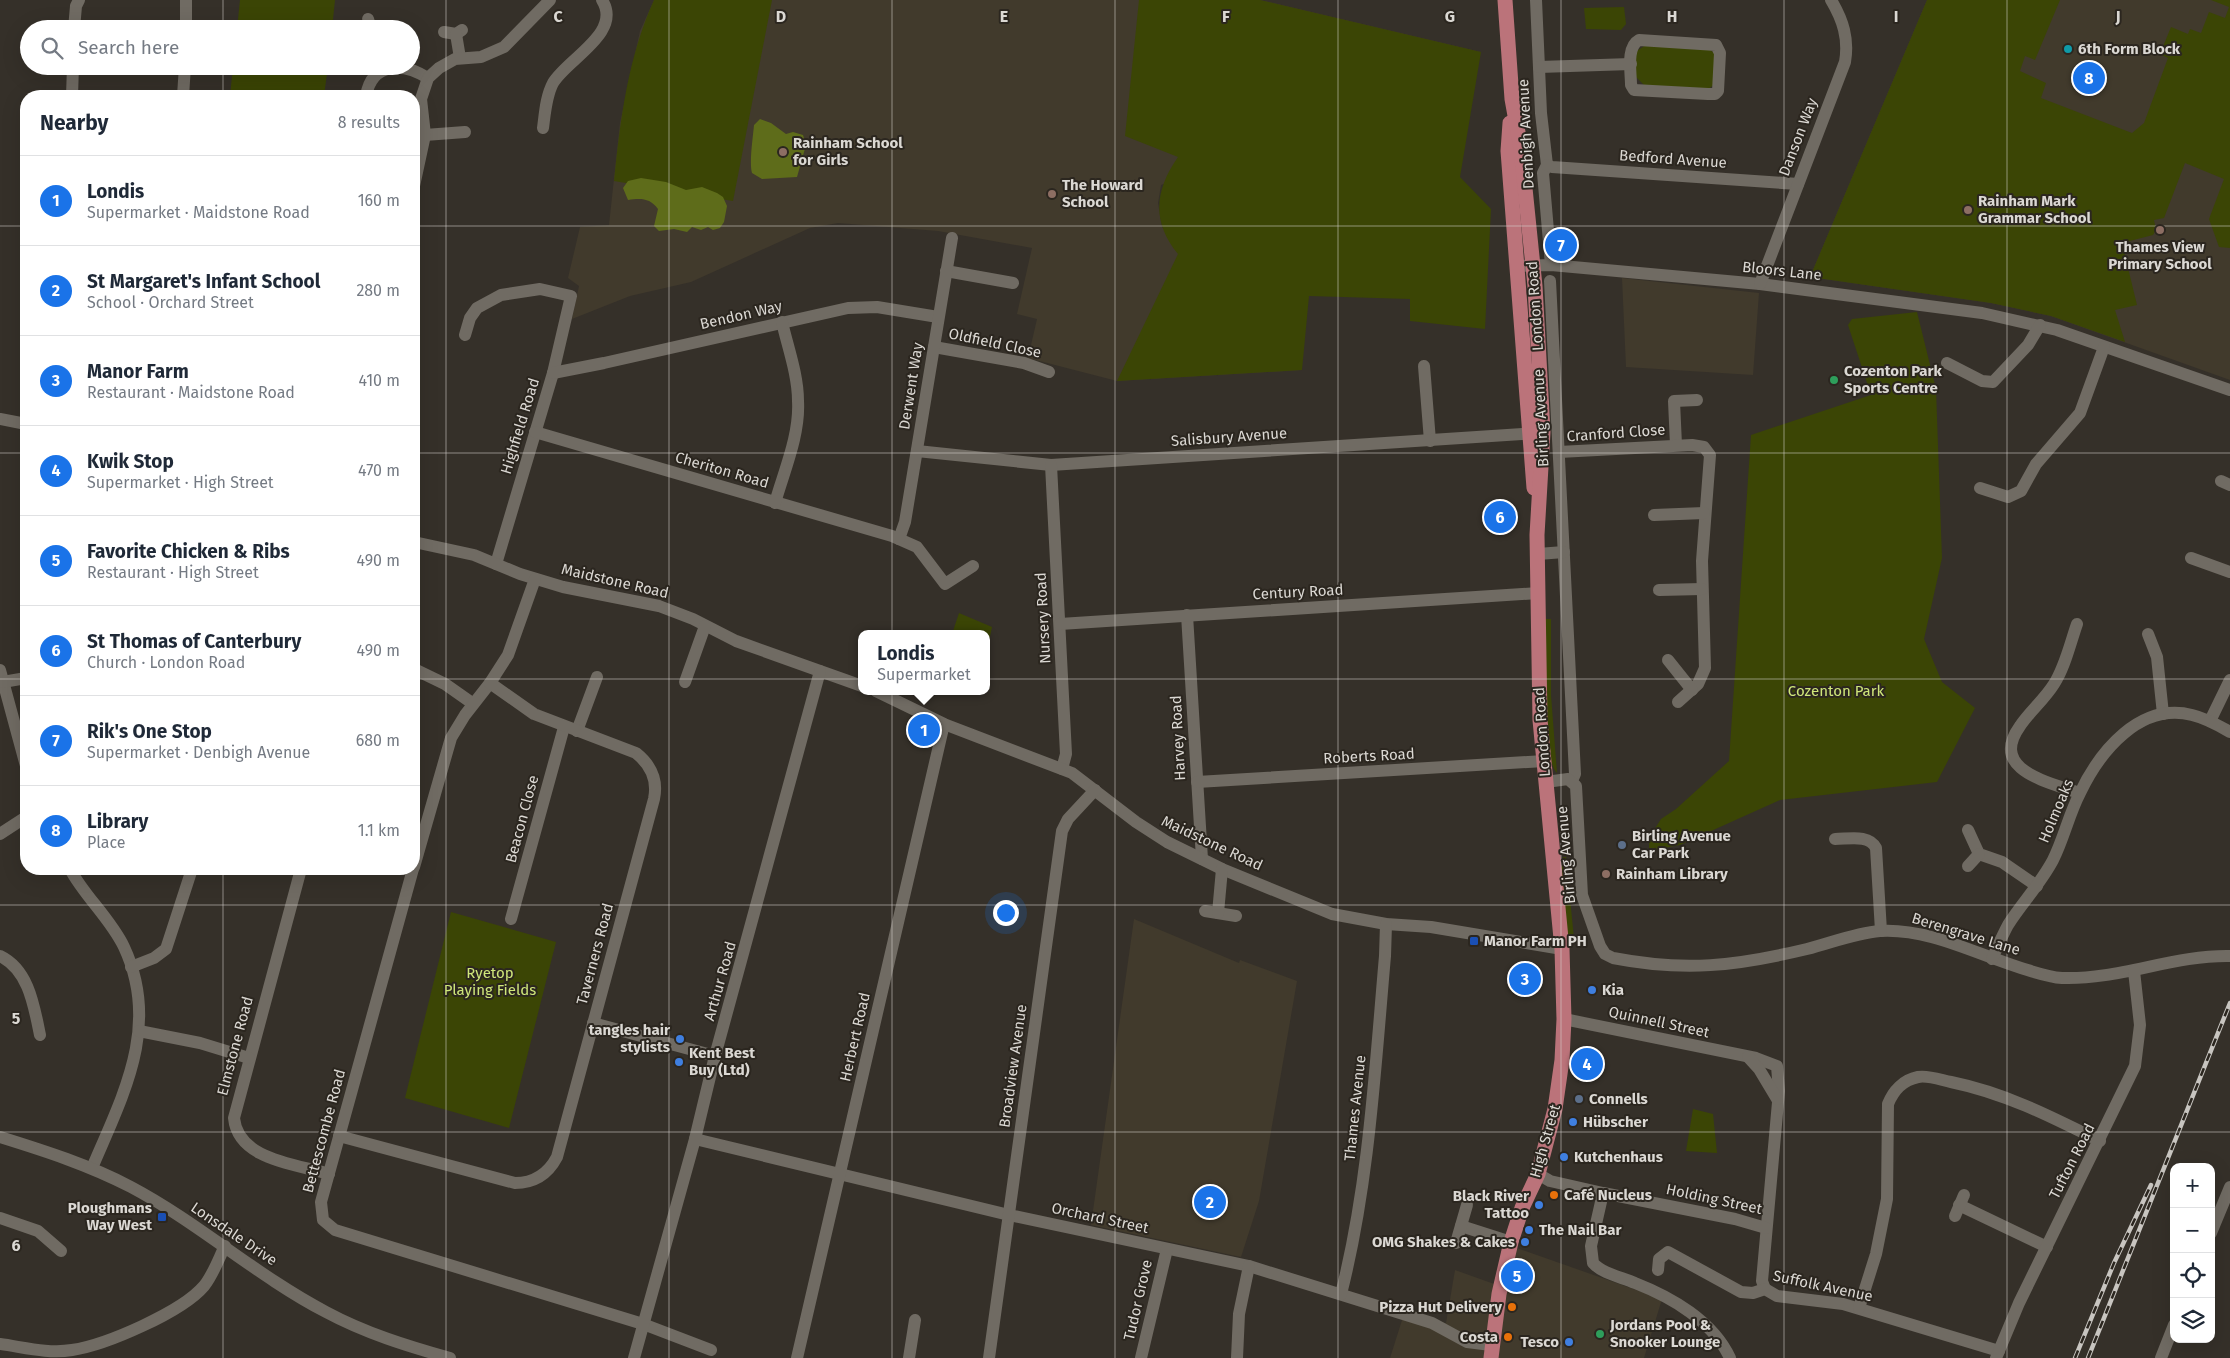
<!DOCTYPE html>
<meta charset="utf-8">
<style>
:root{--surface:#fff;--page:#f6f6f7;--text:#1f2937;--muted:#747a83;--line:#e0e1e3;--accent:#1a73e8}
body{margin:0;font-family:"Fira Sans",sans-serif;background:var(--page);color:var(--text)}
.controls{position:absolute;right:15px;bottom:15px;display:grid;overflow:hidden;border-radius:10px;box-shadow:0 5px 20px #0002}
.controls button{width:45px;height:45px;display:grid;place-items:center;padding:0;border:0;border-bottom:1px solid var(--line);background:var(--surface);color:var(--text);font:25px sans-serif}
.you{position:absolute;left:1005px;top:912px;width:18px;height:18px;margin:-12px;border:4px solid #fff;border-radius:50%;background:#1a73e8;box-shadow:0 0 0 8px #1a73e833}
.badge{display:grid;place-items:center;width:32px;height:32px;border-radius:50%;background:var(--accent);color:#fff;font-size:16px;font-weight:700}
.pin{position:absolute;translate:-50% -50%;border:2px solid #fff;box-shadow:0 1px 5px #0006}
.popup{position:absolute;left:858px;top:630px;width:132px;height:65px;box-sizing:border-box;display:grid;place-content:center;border-radius:10px;background:var(--surface);filter:drop-shadow(0 1px 4px #0005);font-size:16px;white-space:nowrap;color:var(--muted)}
.popup b{font-size:19px;color:var(--text)}
.popup::after{content:'';position:absolute;left:50%;top:100%;margin-left:-10px;border:10px solid transparent;border-top-color:var(--surface)}
.list{margin:0;padding:0;list-style:none}
h2{display:flex;justify-content:space-between;align-items:center;height:65px;margin:0;padding:0 20px;font-size:21px}
h2 small{font-size:16px;font-weight:400;color:var(--muted)}
.list li{display:grid;grid-template-columns:32px 1fr auto;gap:15px;align-items:center;box-sizing:border-box;height:90px;padding:0 20px;border-top:1px solid var(--line)}
.list b{display:block;font-size:19px;white-space:nowrap}
.list p{margin:0;font-size:16px;white-space:nowrap;color:var(--muted)}
.list em{font-size:16px;font-style:normal;color:var(--muted)}
.icon{flex:none;width:28px;height:28px;fill:none;stroke:currentColor;stroke-width:2;stroke-linecap:round;stroke-linejoin:round}
.map{position:relative;flex:none;width:2230px;height:1358px;overflow:hidden}
.search{position:absolute;background:var(--surface);box-shadow:0 5px 20px #0002;left:20px;top:20px;width:400px;height:55px;display:flex;align-items:center;gap:12px;box-sizing:border-box;padding:0 18px;border-radius:28px;color:var(--muted);font-size:19px}
.panel{position:absolute;background:var(--surface);box-shadow:0 5px 20px #0002;left:20px;top:90px;width:400px;height:785px;border-radius:20px}
.map>svg:first-child{display:block}
</style>
<div class="map">
<svg width="2230" height="1358" viewBox="0 0 2230 1358">
<rect width="100%" height="100%" fill="#353029"/>
<g fill="#413a2c">
<path d="M654,0H1260L1481,52L1161,185L1158,203L1162,227L1302,370L1117,381L1028,358L1037,319L1017,314L1032,248L938,231L838,223L810,228L691,282L630,296L572,319L579,286L568,278L580,227L609,225L620,123L640,31Z"/>
<path d="M1927,0H2230V380L2051,316L1991,303L1810,277Z"/>
<path d="M1622,278L1759,293L1753,375L1626,367Z"/>
<path d="M1134,919L1239,963L1240,960L1297,981L1259,1201L1241,1257L1091,1225Z"/>
<path d="M1514,1247L1662,1299L1644,1358H1390L1403,1317L1446,1323L1455,1270L1497,1285Z"/>
</g>
<g fill="#3b4505">
<path d="M240,0H335L332,29H237Z"/>
<path d="M654,0H772L733,201L614,181C620,120 628,57 654,0Z"/>
<path d="M1139,0H1260L1481,52L1460,177L1491,209L1485,329L1410,321V299L1309,296L1302,370L1117,381L1178,254C1151,221 1155,190 1178,157L1125,136Z"/>
<path d="M1927,0H2060L2035,60L2025,56L2020,71L2046,83L2041,98L2132,133L2144,123L2168,58L2160,54L2171,27L2188,34L2190,29L2201,33L2209,12L2225,18L2229,7L2211,0H2230V248L2219,247L2209,219L2224,179L2185,163L2164,218L2154,220L2156,230L2153,235L2122,243L2137,305L2115,310L2125,342L2051,316L1991,303L1810,277Z"/>
<path d="M1624,7L1626,24L1621,30L1586,29L1584,8Z"/>
<path d="M1649,43L1707,48L1716,54L1715,84L1707,90L1646,87L1634,75L1635,52Z"/>
<path d="M233,66H328L324,96H230Z"/>
<path d="M1917,312L1936,389L1942,558L1924,639L1942,682L1975,708L1937,782L1780,800L1680,845L1649,851V838L1661,819L1676,809L1729,761L1751,435L1871,395L1848,325L1852,319Z"/>
<path d="M959,613L992,627L987,651L986,634H952Z"/>
<path d="M1545,619H1551V695L1557,773C1541,758 1545,646 1545,619Z"/>
<path d="M1563,857H1566L1574,939L1568,940L1561,870Z"/>
<path d="M451,912L556,942L509,1128L405,1098Z"/>
<path d="M1693,1109L1713,1114L1717,1153L1686,1151Z"/>
</g>
<g fill="#5e6c1a">
<path d="M760,119L771,123L786,134L793,132L803,135L806,145L797,177L762,179L752,173C749,163 753,137 754,125Z"/>
<path d="M641,178L666,182L686,190L702,187L717,193L723,197L727,206L724,222L720,228L713,230L708,227L701,230L692,227L687,232L674,229L659,231L654,226L658,209C650,198 641,198 628,200L623,188L628,181Z"/>
</g>
<g fill="none" stroke-linecap="round" stroke-linejoin="round">
<g stroke="#706b63" stroke-width="12">
<path d="M186,0V29"/>
<path d="M1536,0L1541,113L1547,165L1543,173L1551,265"/>
<path d="M368,19L371,29"/>
<path d="M74,29L76,6L79,0"/>
<path d="M444,32L456,34L462,30"/>
<path d="M456,34L460,58"/>
<path d="M1639,40L1716,45L1720,53L1718,91L1715,94H1708L1634,90L1631,85C1631,72 1626,47 1639,40Z"/>
<path d="M1539,67L1631,64"/>
<path d="M72,96L73,66"/>
<path d="M183,96L185,66"/>
<path d="M366,96C372,61 404,63 428,78"/>
<path d="M543,128C545,113 546,96 553,83C567,59 623,33 602,0"/>
<path d="M425,135L465,132"/>
<path d="M1547,165L1552,167L1798,184"/>
<path d="M414,186L425,135L421,99L428,78L439,68L455,59L481,57L504,47L550,0"/>
<path d="M1518,266L1551,265L1760,284L1982,313L2057,330L2230,390"/>
<path d="M946,271L1013,283"/>
<path d="M1550,281L1575,774L1572,781"/>
<path d="M1760,284L1845,62C1849,39 1843,20 1831,0"/>
<path d="M465,335L470,318L477,308L501,295L540,289L571,296L553,373L496,564"/>
<path d="M934,347L1024,363L1049,372"/>
<path d="M1947,363L1982,381L1993,382L2028,345L2040,325"/>
<path d="M1424,366L1430,441"/>
<path d="M553,373L604,363L848,308L877,307L938,317"/>
<path d="M0,419L26,424"/>
<path d="M535,432L892,536L917,547L945,584L973,566"/>
<path d="M1676,445L1674,401L1697,400"/>
<path d="M917,451L1051,465L1538,433"/>
<path d="M1559,452L1692,445L1704,447L1710,455L1702,561L1705,668L1698,684L1678,702"/>
<path d="M1051,465L1066,754L1062,769"/>
<path d="M2221,481L2230,485"/>
<path d="M1980,488L2008,497L2021,491L2036,464L2080,413L2104,347"/>
<path d="M775,503C784,471 800,435 798,401C798,375 788,348 782,322"/>
<path d="M1654,515L1704,513"/>
<path d="M899,539L905,522L952,238"/>
<path d="M414,542L474,555L520,574L563,587L659,606L693,619L736,641L862,686"/>
<path d="M1538,554L1564,552"/>
<path d="M2191,558L2230,572"/>
<path d="M1659,590L1702,589"/>
<path d="M1187,615L1202,859"/>
<path d="M1060,624L1538,593"/>
<path d="M2077,624C2070,644 2065,667 2054,684C2044,700 2030,711 2020,726C1988,771 2050,782 2079,793"/>
<path d="M2148,634L2157,657L2163,714"/>
<path d="M1668,660L1692,690"/>
<path d="M414,669L445,684L472,703"/>
<path d="M0,670L26,766"/>
<path d="M3,682L26,678"/>
<path d="M685,682L705,626"/>
<path d="M876,691L944,724L1072,773L1136,822L1167,842L1222,869L1332,914L1386,924L1431,927L1562,949"/>
<path d="M2210,721L2230,680"/>
<path d="M577,731L597,677"/>
<path d="M1197,782L1544,761"/>
<path d="M1546,782L1568,779L1576,786L1582,895L1600,946L1605,954L1613,958C1685,972 1736,966 1807,949C1831,943 1855,933 1880,931C1928,928 1976,954 2021,968C2034,972 2048,977 2062,978C2119,980 2173,955 2230,956"/>
<path d="M1968,830L1979,854L2002,862L2037,886"/>
<path d="M0,834L26,817"/>
<path d="M1835,839C1849,839 1869,834 1876,848L1881,931"/>
<path d="M1968,866L1979,854"/>
<path d="M414,867L451,738L465,715L490,683L508,655L535,579"/>
<path d="M70,869C85,897 110,918 124,947C161,1026 123,1095 92,1168"/>
<path d="M301,869L234,1118C238,1160 296,1164 329,1174"/>
<path d="M413,869L321,1202L323,1220L335,1230L643,1324L711,1350"/>
<path d="M1205,911L1236,916"/>
<path d="M1218,913L1222,869"/>
<path d="M511,919L564,727"/>
<path d="M0,956C29,970 34,1006 40,1035"/>
<path d="M1992,959C1997,948 2002,936 2008,925C2022,903 2041,883 2053,860C2064,838 2069,814 2080,793C2100,751 2140,702 2192,715C2205,718 2218,725 2230,732"/>
<path d="M131,967L154,958L166,949L192,869"/>
<path d="M1564,1019L1756,1058L1777,1066L1779,1091L1762,1281L1765,1289"/>
<path d="M593,1023L715,1056"/>
<path d="M139,1031L200,1043L249,1058"/>
<path d="M1748,1057L1759,1069L1777,1099"/>
<path d="M339,1136L515,1183C534,1183 548,1174 557,1157L654,799C658,780 651,765 636,753L534,714L490,683"/>
<path d="M0,1137C45,1151 89,1165 131,1187C199,1223 257,1276 326,1312C365,1333 407,1346 450,1358"/>
<path d="M695,1139L1009,1215L1249,1266L1432,1323L1467,1342L1491,1345"/>
<path d="M1538,1174L1550,1181L1603,1193L1735,1219L1766,1228"/>
<path d="M1603,1193L1591,1246L1593,1263C1603,1274 1621,1277 1635,1283C1671,1297 1713,1321 1730,1358"/>
<path d="M1959,1205L2047,1247"/>
<path d="M1955,1216L1964,1195"/>
<path d="M0,1218L38,1231L61,1251"/>
<path d="M1461,1226L1511,1242"/>
<path d="M2211,1233L2230,1187"/>
<path d="M1456,1243L1467,1205"/>
<path d="M1658,1270L1659,1259L1668,1252L1741,1292L1753,1293L1765,1289L1777,1296L1843,1304L1999,1351"/>
<path d="M1341,1294C1369,1184 1375,1069 1385,956L1386,924"/>
<path d="M1859,1308L1876,1254L1887,1199L1888,1104C1893,1091 1903,1080 1918,1077C1928,1075 1941,1080 1951,1082C2005,1093 2052,1117 2100,1141"/>
<path d="M0,1344C23,1347 48,1354 72,1350C106,1345 182,1312 204,1286C213,1275 219,1258 225,1246"/>
<path d="M634,1358L695,1139L715,1056L820,671"/>
<path d="M797,1358L944,724"/>
<path d="M909,1358L915,1320"/>
<path d="M989,1358L1062,831L1068,819L1095,790"/>
<path d="M1141,1358L1167,1249"/>
<path d="M1237,1358L1239,1314L1249,1266"/>
<path d="M1996,1358L2019,1303L2135,1066L2140,1025L2134,971"/>
<path d="M2161,1358L2174,1325"/>
</g>
<g stroke="#bb737a" stroke-width="15">
<path d="M1510,123L1508,151L1534,488"/>
<path d="M1491,1358L1499,1294L1511,1242L1522,1208L1538,1174L1555,1109L1562,1060L1564,1019L1562,949L1540,720L1537,535L1543,432L1535,286L1521,149L1512,99L1505,0"/>
</g>
<g stroke="#c8c5c0" stroke-width="4.5">
<g id="rail">
<path d="M2075,1358L2114,1263L2151,1185"/>
<path d="M2088,1358L2230,1003"/>
</g>
</g>
<use href="#rail" stroke="#2b261f" stroke-width="2.5" stroke-dasharray="8" stroke-linecap="butt"/>
</g>
<path fill="none" stroke="#dbd8d3" stroke-width="1" stroke-opacity="0.55" d="M223,0V29M446,0V1358M669,0V1358M892,0V1358M1115,0V1358M1338,0V1358M1561,0V1358M1784,0V1358M2007,0V1358M223,66V96M0,226H26M414,226H2230M0,453H26M414,453H2230M0,679H26M414,679H2230M223,869V1358M0,905H2230M0,1132H2230"/>
<circle fill="#0f9aa8" stroke="#2b261f" stroke-width="2" cx="2068" cy="49" r="5"/>
<g fill="#8d6e63" stroke="#2b261f" stroke-width="2">
<circle cx="783" cy="152" r="5"/>
<circle cx="1052" cy="194" r="5"/>
<circle cx="1968" cy="210" r="5"/>
<circle cx="2160" cy="230" r="5"/>
<circle cx="1606" cy="874" r="5"/>
</g>
<g fill="#2e9e5b" stroke="#2b261f" stroke-width="2">
<circle cx="1834" cy="380" r="5"/>
<circle cx="1600" cy="1334" r="5"/>
</g>
<g fill="#5c6f8a" stroke="#2b261f" stroke-width="2">
<circle cx="1622" cy="845" r="5"/>
<circle cx="1579" cy="1099" r="5"/>
</g>
<g fill="#1a4fb4" stroke="#2b261f" stroke-width="2">
<rect x="1469" y="936" width="10" height="10" rx="2.5"/>
<rect x="157" y="1212" width="10" height="10" rx="2.5"/>
</g>
<g fill="#3f7fe0" stroke="#2b261f" stroke-width="2">
<circle cx="1592" cy="990" r="5"/>
<circle cx="680" cy="1039" r="5"/>
<circle cx="679" cy="1062" r="5"/>
<circle cx="1573" cy="1122" r="5"/>
<circle cx="1564" cy="1157" r="5"/>
<circle cx="1539" cy="1205" r="5"/>
<circle cx="1529" cy="1230" r="5"/>
<circle cx="1525" cy="1242" r="5"/>
<circle cx="1569" cy="1342" r="5"/>
</g>
<g fill="#e8710a" stroke="#2b261f" stroke-width="2">
<circle cx="1554" cy="1195" r="5"/>
<circle cx="1512" cy="1307" r="5"/>
<circle cx="1508" cy="1337" r="5"/>
</g>
<g text-anchor="middle" stroke-width="4" stroke-linejoin="round" paint-order="stroke">
<g font-size="15" font-weight="bold" fill="#dbd8d3" stroke="#2b261f" text-anchor="start">
<text x="2078" y="54">6th Form Block</text>
<text x="793" y="148">Rainham School<tspan x="793" dy="17">for Girls</tspan></text>
<text x="1062" y="190">The Howard<tspan x="1062" dy="17">School</tspan></text>
<text x="1978" y="206">Rainham Mark<tspan x="1978" dy="17">Grammar School</tspan></text>
<text x="2160" y="252" text-anchor="middle">Thames View<tspan x="2160" dy="17">Primary School</tspan></text>
<text x="1844" y="376">Cozenton Park<tspan x="1844" dy="17">Sports Centre</tspan></text>
<text x="1632" y="841">Birling Avenue<tspan x="1632" dy="17">Car Park</tspan></text>
<text x="1616" y="879">Rainham Library</text>
<text x="1484" y="946">Manor Farm PH</text>
<text x="1602" y="995">Kia</text>
<text x="670" y="1035" text-anchor="end">tangles hair<tspan x="670" dy="17">stylists</tspan></text>
<text x="689" y="1058">Kent Best<tspan x="689" dy="17">Buy (Ltd)</tspan></text>
<text x="1589" y="1104">Connells</text>
<text x="1583" y="1127">Hübscher</text>
<text x="1574" y="1162">Kutchenhaus</text>
<text x="1564" y="1200">Café Nucleus</text>
<text x="1529" y="1201" text-anchor="end">Black River<tspan x="1529" dy="17">Tattoo</tspan></text>
<text x="152" y="1213" text-anchor="end">Ploughmans<tspan x="152" dy="17">Way West</tspan></text>
<text x="1539" y="1235">The Nail Bar</text>
<text x="1515" y="1247" text-anchor="end">OMG Shakes &amp; Cakes</text>
<text x="1502" y="1312" text-anchor="end">Pizza Hut Delivery</text>
<text x="1610" y="1330">Jordans Pool &amp;<tspan x="1610" dy="17">Snooker Lounge</tspan></text>
<text x="1498" y="1342" text-anchor="end">Costa</text>
<text x="1559" y="1347" text-anchor="end">Tesco</text>
</g>
<g font-size="15" fill="#dbd8d3" stroke="#2b261f">
<text transform="translate(1526 134) rotate(-93)" y="5">Denbigh Avenue</text>
<text transform="translate(1798 137) rotate(-69)" y="5">Danson Way</text>
<text transform="translate(1673 159) rotate(4)" y="5">Bedford Avenue</text>
<text transform="translate(1782 271) rotate(6)" y="5">Bloors Lane</text>
<text transform="translate(1535 306) rotate(-94)" y="5">London Road</text>
<text transform="translate(741 315) rotate(-13)" y="5">Bendon Way</text>
<text transform="translate(995 343) rotate(12)" y="5">Oldfield Close</text>
<text transform="translate(911 386) rotate(-81)" y="5">Derwent Way</text>
<text transform="translate(1541 418) rotate(-93)" y="5">Birling Avenue</text>
<text transform="translate(520 426) rotate(-73)" y="5">Highfield Road</text>
<text transform="translate(1616 433) rotate(-4)" y="5">Cranford Close</text>
<text transform="translate(1229 437) rotate(-4)" y="5">Salisbury Avenue</text>
<text transform="translate(722 470) rotate(16)" y="5">Cheriton Road</text>
<text transform="translate(615 581) rotate(13)" y="5">Maidstone Road</text>
<text transform="translate(1298 592) rotate(-3)" y="5">Century Road</text>
<text transform="translate(1043 618) rotate(-93)" y="5">Nursery Road</text>
<text transform="translate(1542 732) rotate(-94)" y="5">London Road</text>
<text transform="translate(1178 738) rotate(-93)" y="5">Harvey Road</text>
<text transform="translate(1369 756) rotate(-3)" y="5">Roberts Road</text>
<text transform="translate(2056 811) rotate(-67)" y="5">Holmoaks</text>
<text transform="translate(522 819) rotate(-75)" y="5">Beacon Close</text>
<text transform="translate(1212 843) rotate(25)" y="5">Maidstone Road</text>
<text transform="translate(1566 855) rotate(-95)" y="5">Birling Avenue</text>
<text transform="translate(1966 934) rotate(17)" y="5">Berengrave Lane</text>
<text transform="translate(595 954) rotate(-75)" y="5">Taverners Road</text>
<text transform="translate(720 981) rotate(-74)" y="5">Arthur Road</text>
<text transform="translate(1659 1022) rotate(12)" y="5">Quinnell Street</text>
<text transform="translate(855 1037) rotate(-77)" y="5">Herbert Road</text>
<text transform="translate(235 1046) rotate(-75)" y="5">Elmstone Road</text>
<text transform="translate(1013 1066) rotate(-82)" y="5">Broadview Avenue</text>
<text transform="translate(1355 1108) rotate(-84)" y="5">Thames Avenue</text>
<text transform="translate(324 1131) rotate(-75)" y="5">Bettescombe Road</text>
<text transform="translate(1545 1141) rotate(-74)" y="5">High Street</text>
<text transform="translate(2072 1161) rotate(-63)" y="5">Tufton Road</text>
<text transform="translate(1714 1199) rotate(12)" y="5">Holding Street</text>
<text transform="translate(1100 1218) rotate(12)" y="5">Orchard Street</text>
<text transform="translate(234 1234) rotate(34)" y="5">Lonsdale Drive</text>
<text transform="translate(1823 1286) rotate(12)" y="5">Suffolk Avenue</text>
<text transform="translate(1138 1300) rotate(-77)" y="5">Tudor Grove</text>
</g>
<g font-size="15" fill="#cfe67a" stroke="#2b261f">
<text x="1836" y="696">Cozenton Park</text>
<text x="490" y="978">Ryetop<tspan x="490" dy="17">Playing Fields</tspan></text>
</g>
</g>
<g font-size="16" text-anchor="middle" font-weight="bold" fill="#dbd8d3" stroke="#2b261f" stroke-width="4" stroke-linejoin="round" paint-order="stroke">
<text x="558" y="22">C</text>
<text x="781" y="22">D</text>
<text x="1004" y="22">E</text>
<text x="1226" y="22">F</text>
<text x="1450" y="22">G</text>
<text x="1672" y="22">H</text>
<text x="1896" y="22">I</text>
<text x="2118" y="22">J</text>
<text x="16" y="1024">5</text>
<text x="16" y="1251">6</text>
</g>
</svg>
<div class="controls">
<button>+</button>
<button>−</button>
<button><svg class="icon" aria-label="locate" viewBox="0 0 24 24"><circle cx="12" cy="12" r="6"/><path d="M12 2v4M12 18v4M2 12h4M18 12h4"/></svg></button>
<button><svg class="icon" aria-label="layers" viewBox="0 0 24 24"><path d="M12 4l9 5-9 5-9-5zM3 14l9 5 9-5"/></svg></button>
</div>
<div class="you"></div>
<div class="pin badge" style="left:924px;top:730px">1</div>
<div class="popup"><b>Londis</b>Supermarket</div>
<div class="pin badge" style="left:1210px;top:1202px">2</div>
<div class="pin badge" style="left:1525px;top:979px">3</div>
<div class="pin badge" style="left:1587px;top:1064px">4</div>
<div class="pin badge" style="left:1517px;top:1276px">5</div>
<div class="pin badge" style="left:1500px;top:517px">6</div>
<div class="pin badge" style="left:1561px;top:245px">7</div>
<div class="pin badge" style="left:2089px;top:78px">8</div>
<div class="search"><svg class="icon" aria-label="search" viewBox="0 0 24 24"><circle cx="10" cy="10" r="6"/><path d="M15 15l6 6"/></svg>Search here</div>
<section class="panel">
<h2>Nearby<small>8 results</small></h2>
<ul class="list">
<li><span class="badge">1</span><div><b>Londis</b><p>Supermarket · Maidstone Road</p></div><em>160 m</em></li>
<li><span class="badge">2</span><div><b>St Margaret's Infant School</b><p>School · Orchard Street</p></div><em>280 m</em></li>
<li><span class="badge">3</span><div><b>Manor Farm</b><p>Restaurant · Maidstone Road</p></div><em>410 m</em></li>
<li><span class="badge">4</span><div><b>Kwik Stop</b><p>Supermarket · High Street</p></div><em>470 m</em></li>
<li><span class="badge">5</span><div><b>Favorite Chicken &amp; Ribs</b><p>Restaurant · High Street</p></div><em>490 m</em></li>
<li><span class="badge">6</span><div><b>St Thomas of Canterbury</b><p>Church · London Road</p></div><em>490 m</em></li>
<li><span class="badge">7</span><div><b>Rik's One Stop</b><p>Supermarket · Denbigh Avenue</p></div><em>680 m</em></li>
<li><span class="badge">8</span><div><b>Library</b><p>Place</p></div><em>1.1 km</em></li>
</ul>
</section>
</div>
